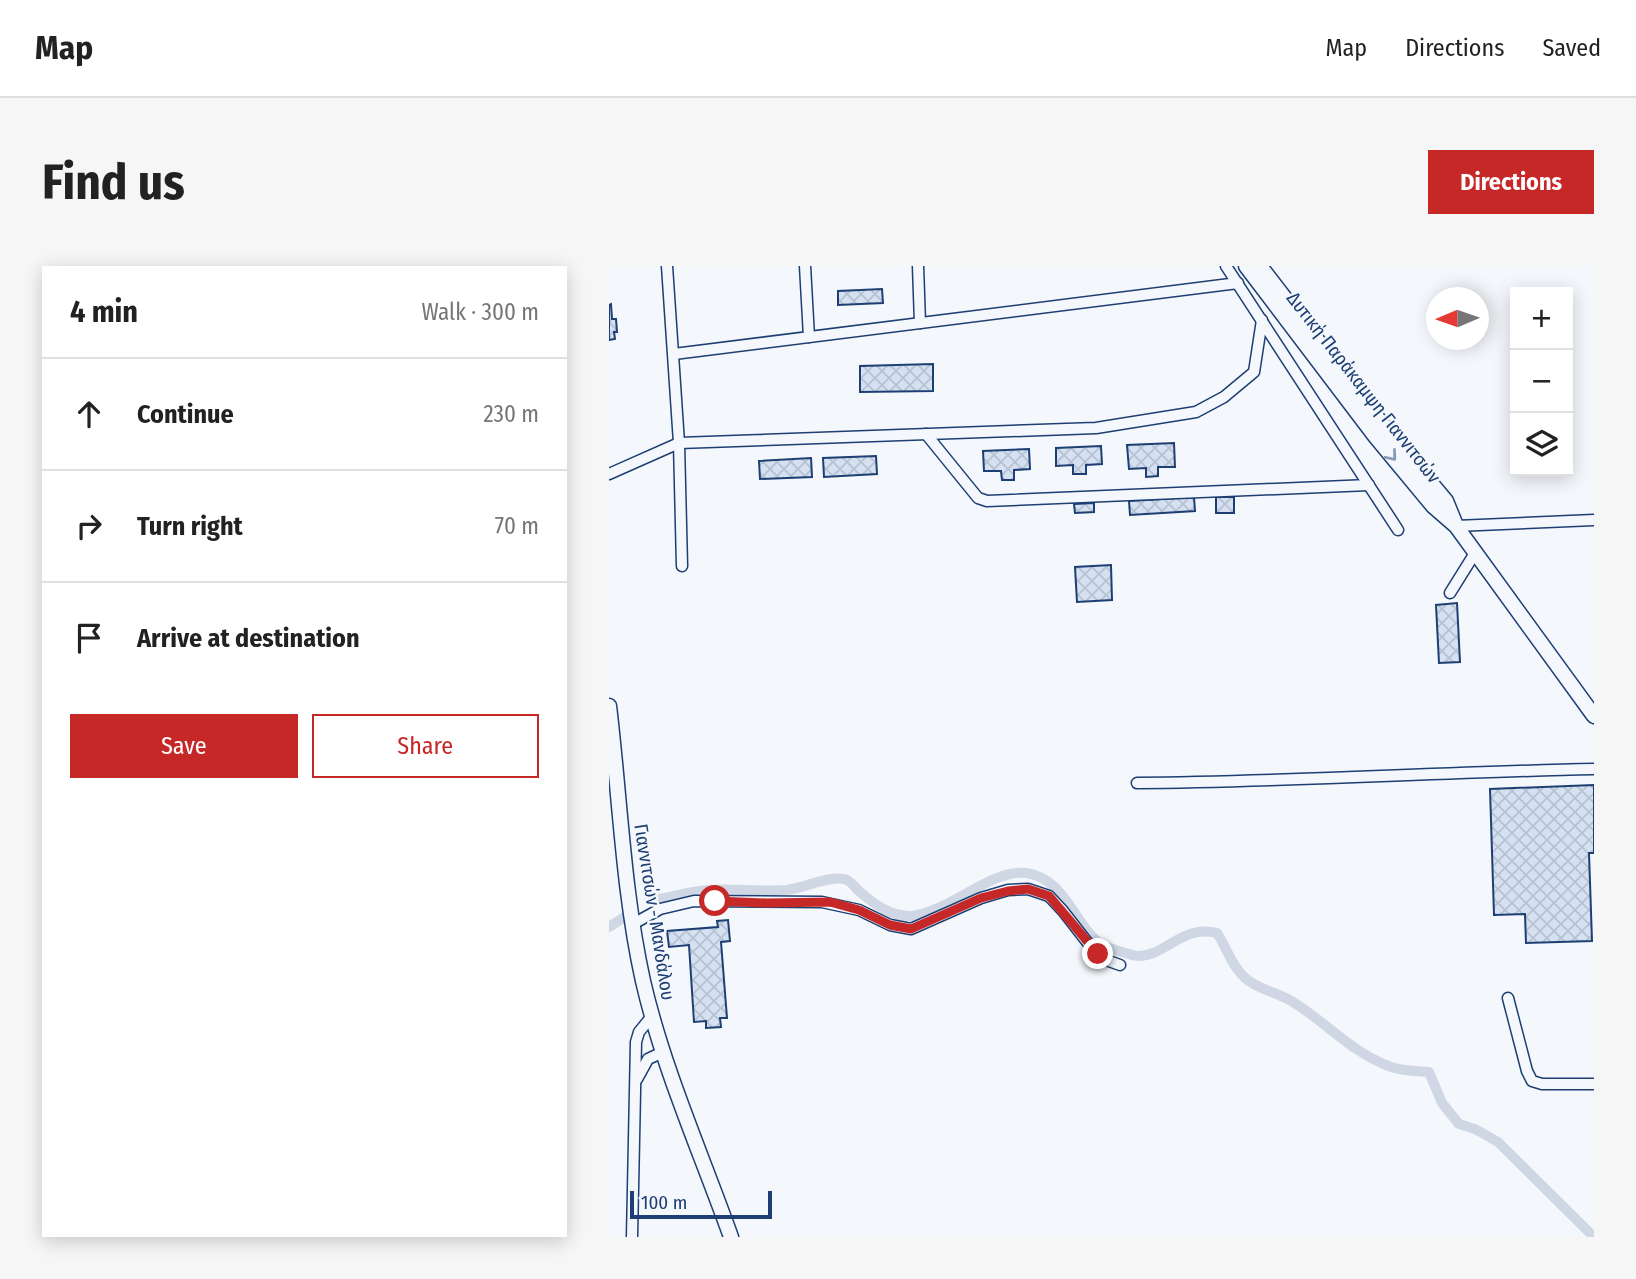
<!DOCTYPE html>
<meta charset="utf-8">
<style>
:root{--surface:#fff;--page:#f6f6f6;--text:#222;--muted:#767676;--line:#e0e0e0;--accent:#c62828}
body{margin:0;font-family:"Fira Sans Condensed",sans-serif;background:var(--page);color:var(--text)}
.controls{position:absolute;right:21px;top:21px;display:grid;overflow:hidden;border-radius:0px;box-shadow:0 4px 18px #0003}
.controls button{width:63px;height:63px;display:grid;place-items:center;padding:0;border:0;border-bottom:2px solid var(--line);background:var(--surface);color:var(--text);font:35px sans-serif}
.compass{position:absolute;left:817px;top:21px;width:63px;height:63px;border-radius:50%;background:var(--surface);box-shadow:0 4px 18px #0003;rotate:268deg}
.scale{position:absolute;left:21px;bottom:18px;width:142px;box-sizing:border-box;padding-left:7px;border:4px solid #1d3f73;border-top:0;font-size:19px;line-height:24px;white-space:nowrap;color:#1d3f73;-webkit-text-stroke:5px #f4f7fb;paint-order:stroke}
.stop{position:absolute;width:21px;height:21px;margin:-16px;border:5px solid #c62828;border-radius:50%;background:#fff}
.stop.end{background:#c62828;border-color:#fff;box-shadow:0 2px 7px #0008}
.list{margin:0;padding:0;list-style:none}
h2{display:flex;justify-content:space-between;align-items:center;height:91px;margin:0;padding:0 28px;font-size:30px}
h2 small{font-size:23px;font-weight:400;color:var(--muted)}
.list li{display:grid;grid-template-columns:46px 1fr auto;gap:21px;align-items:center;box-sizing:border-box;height:112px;padding:0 28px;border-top:2px solid var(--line)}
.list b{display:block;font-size:26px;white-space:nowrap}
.list em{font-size:23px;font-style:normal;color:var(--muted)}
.actions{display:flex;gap:14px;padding:21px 28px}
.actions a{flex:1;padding:16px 0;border:2px solid var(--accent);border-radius:0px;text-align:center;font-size:24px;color:var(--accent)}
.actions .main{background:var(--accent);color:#fff}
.icon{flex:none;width:38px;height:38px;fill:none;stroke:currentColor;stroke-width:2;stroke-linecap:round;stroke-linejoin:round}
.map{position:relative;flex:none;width:985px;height:971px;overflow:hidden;border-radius:0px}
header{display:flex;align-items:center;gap:42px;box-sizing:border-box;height:98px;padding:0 35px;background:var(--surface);border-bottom:2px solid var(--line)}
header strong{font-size:33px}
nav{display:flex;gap:38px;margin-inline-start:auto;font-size:24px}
.intro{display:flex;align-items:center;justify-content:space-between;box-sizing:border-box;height:168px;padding:0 42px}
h1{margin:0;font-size:49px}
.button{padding:18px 32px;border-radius:0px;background:var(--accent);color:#fff;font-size:24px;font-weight:700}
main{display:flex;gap:42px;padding:0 42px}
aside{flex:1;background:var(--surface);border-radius:0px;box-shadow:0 4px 18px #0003}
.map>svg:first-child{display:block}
</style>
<header>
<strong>Map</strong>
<nav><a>Map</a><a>Directions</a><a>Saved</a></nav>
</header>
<div class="intro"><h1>Find us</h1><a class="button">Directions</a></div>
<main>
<aside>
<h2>4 min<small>Walk · 300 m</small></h2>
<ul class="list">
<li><svg class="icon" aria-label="ahead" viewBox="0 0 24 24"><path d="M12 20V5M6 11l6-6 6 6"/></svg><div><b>Continue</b></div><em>230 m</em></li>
<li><svg class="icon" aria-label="right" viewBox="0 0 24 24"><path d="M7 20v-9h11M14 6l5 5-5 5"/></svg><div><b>Turn right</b></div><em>70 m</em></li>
<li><svg class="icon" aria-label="arrive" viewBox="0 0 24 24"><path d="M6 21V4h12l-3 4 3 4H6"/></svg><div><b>Arrive at destination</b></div></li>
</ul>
<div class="actions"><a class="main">Save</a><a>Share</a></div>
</aside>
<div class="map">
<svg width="985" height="971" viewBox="0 0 985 971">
<defs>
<pattern id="building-cross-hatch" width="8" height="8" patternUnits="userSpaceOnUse" patternTransform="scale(1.75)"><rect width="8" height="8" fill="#d5e0f0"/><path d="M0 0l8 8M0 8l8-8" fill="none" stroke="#b6c1d1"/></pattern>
</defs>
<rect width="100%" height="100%" fill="#f4f7fb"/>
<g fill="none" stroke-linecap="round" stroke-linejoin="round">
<g stroke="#cfd7e4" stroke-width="10">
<path d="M40,635C60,632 78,626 98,624C124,622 152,626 178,624C195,622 219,610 235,613C242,614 246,622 251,626C266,639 283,651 303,650C340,646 382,603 417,607C457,612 466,661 493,679C498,682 507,684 513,686C517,687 524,690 529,690C557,690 574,658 608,667C618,682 622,699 636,712C648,723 670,727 684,736C718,757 743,787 782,801C793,805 808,805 820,806L833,837L850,858L866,863L889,876L985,971"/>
<path d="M0,661L19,649"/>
</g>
</g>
<g fill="url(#building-cross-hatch)" stroke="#1d3f73" stroke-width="2">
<path d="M273,23L274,37L229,39V25Z"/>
<path d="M2,38L3,53H7L8,66H5L6,73L0,74V39Z"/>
<path d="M324,98V125L251,126V100Z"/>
<path d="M565,177L566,201H549V210L537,211V202L520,203L518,179Z"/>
<path d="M492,180L493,198L477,199V208H464V199L447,200V182Z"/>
<path d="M420,183L421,203L405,204V214H393L392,205H375L374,185Z"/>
<path d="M267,190L268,208L215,211L214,192Z"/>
<path d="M202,192L203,211L151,213L150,195Z"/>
<path d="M585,231L586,245L521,249L520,235Z"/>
<rect x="607" y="231" width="18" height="16"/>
<path d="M485,237V246L466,247L465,238Z"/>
<path d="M502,299L503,334L468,336L466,301Z"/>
<path d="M848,337L851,396L830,397L827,339Z"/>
<path d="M985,519V587H980L983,675L917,677L916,648L885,649L881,523Z"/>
<path d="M119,654L121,675L112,676L118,752H111L112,761L97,762V755L85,756L80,679L60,681L58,665L109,661L108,655Z"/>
</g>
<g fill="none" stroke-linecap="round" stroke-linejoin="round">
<g stroke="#1d3f73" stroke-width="13">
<g id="minor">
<path d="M58,0L70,177L73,300"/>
<path d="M196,0L200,71"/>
<path d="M309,0L311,57"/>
<path d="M617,0L789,264"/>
<path d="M65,88L629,17"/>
<path d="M317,168L369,232L378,235L760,219"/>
<path d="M0,208L70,177L487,162L587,146L615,131L645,106L653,54"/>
<path d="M847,260L985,254"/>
<path d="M841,327L866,287"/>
<path d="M528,517C681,516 833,506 985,503"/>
<path d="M24,658L51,643L85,635L213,636L250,644L281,659L302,663L372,632L399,624L419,623L440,630L454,645L482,681L497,694L511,699"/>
<path d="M899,732L918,805L923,815L933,818H985"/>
<path d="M28,813L39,793L54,786"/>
<path d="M23,971L27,776L30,766L43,750"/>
</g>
</g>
<g stroke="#1d3f73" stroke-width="17">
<g id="major">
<path d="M637,0L766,170L824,240L847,260L985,450"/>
<path d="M651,0L776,162L837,235L846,257"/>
<path d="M0,440C11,531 14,625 34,715C54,802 92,887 122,971"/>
</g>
</g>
<use href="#minor" stroke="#f4f7fb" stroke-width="10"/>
<use href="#major" stroke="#f4f7fb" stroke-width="14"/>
</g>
<defs><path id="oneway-chevron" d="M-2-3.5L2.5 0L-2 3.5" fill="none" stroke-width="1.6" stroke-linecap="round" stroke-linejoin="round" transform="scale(1.75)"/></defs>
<use stroke="#889bb7" href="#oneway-chevron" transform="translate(783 190) rotate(50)"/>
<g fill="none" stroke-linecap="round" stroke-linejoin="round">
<path stroke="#c62828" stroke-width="9" d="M106,635L158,637L221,636L250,644L281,659L302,663L372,632L399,625L419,623L440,630L489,688"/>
</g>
<g text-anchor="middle" stroke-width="5" stroke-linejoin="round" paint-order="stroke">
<g font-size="19" fill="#1d3f73" stroke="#f4f7fb">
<text transform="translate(755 121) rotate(52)" y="7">Δυτική Παράκαμψη Γιαννιτσών</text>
<text transform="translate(46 646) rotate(81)" y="7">Γιαννιτσών - Μανδάλου</text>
</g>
</g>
</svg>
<div class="controls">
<button>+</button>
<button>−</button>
<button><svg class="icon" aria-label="layers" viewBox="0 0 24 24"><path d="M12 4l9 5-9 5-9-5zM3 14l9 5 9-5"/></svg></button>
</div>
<svg class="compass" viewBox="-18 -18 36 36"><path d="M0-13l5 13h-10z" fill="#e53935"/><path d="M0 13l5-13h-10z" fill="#767676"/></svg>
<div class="scale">100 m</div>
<div class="stop" style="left:106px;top:635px"></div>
<div class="stop end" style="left:489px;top:688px"></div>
</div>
</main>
